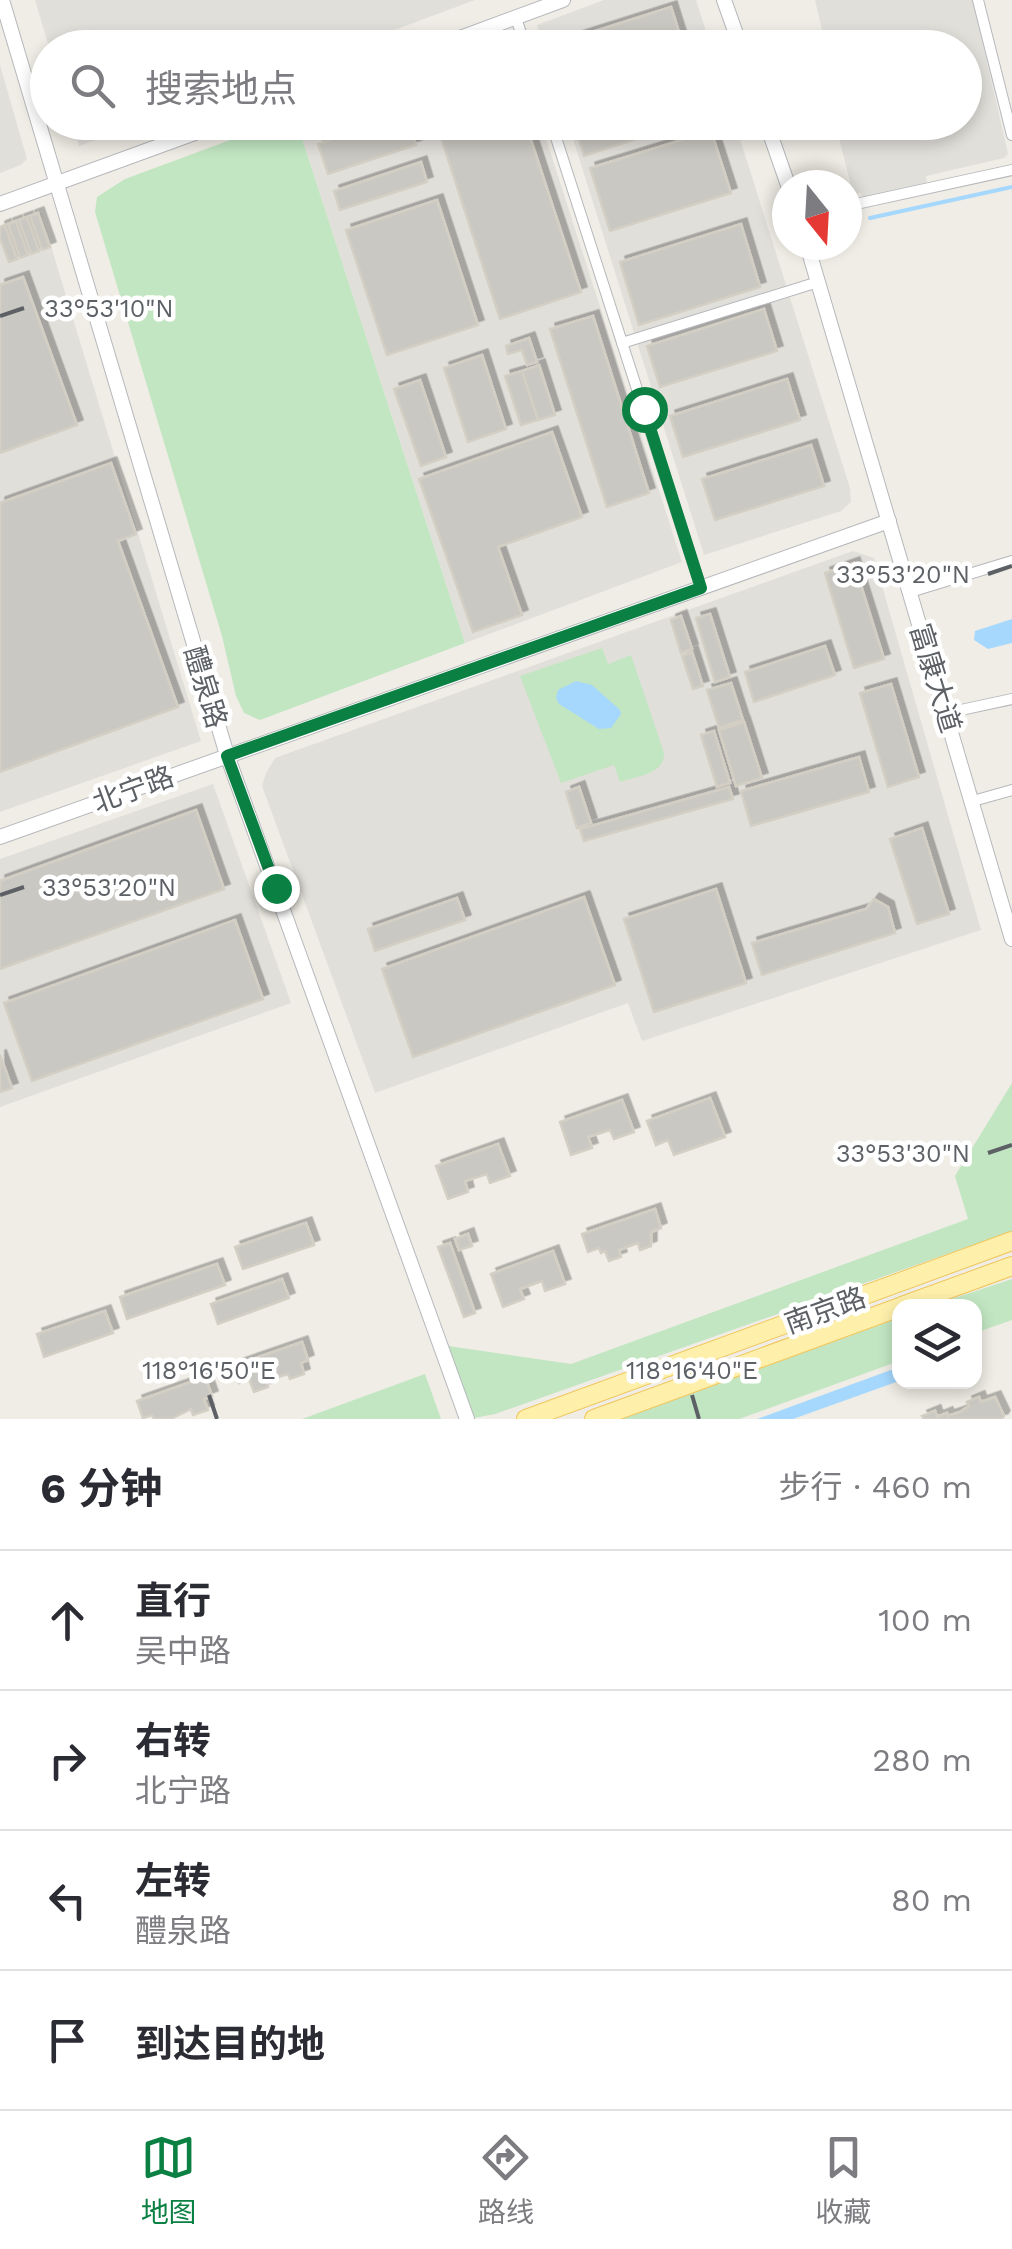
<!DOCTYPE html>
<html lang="zh">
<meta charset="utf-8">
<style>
:root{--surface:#fff;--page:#f2f2f3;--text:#2b2b33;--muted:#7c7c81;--line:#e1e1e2;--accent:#0b8043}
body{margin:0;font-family:"Work Sans","Noto Sans SC",sans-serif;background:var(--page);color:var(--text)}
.controls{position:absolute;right:30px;bottom:30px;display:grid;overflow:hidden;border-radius:20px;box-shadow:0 5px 15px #0003}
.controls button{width:90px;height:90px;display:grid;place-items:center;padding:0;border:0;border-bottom:2px solid var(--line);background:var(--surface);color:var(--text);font:50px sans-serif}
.compass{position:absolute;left:772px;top:170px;width:90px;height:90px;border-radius:50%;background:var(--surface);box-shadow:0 5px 15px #0003;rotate:162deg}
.stop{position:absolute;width:30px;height:30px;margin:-22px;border:8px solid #0b8043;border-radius:50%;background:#fff}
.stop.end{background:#0b8043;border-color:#fff;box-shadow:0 2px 10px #0008}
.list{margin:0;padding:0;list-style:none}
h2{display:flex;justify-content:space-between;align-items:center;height:130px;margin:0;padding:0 40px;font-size:42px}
h2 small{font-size:32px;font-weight:400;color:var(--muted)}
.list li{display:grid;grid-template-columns:65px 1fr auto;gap:30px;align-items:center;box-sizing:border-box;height:140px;padding:0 40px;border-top:2px solid var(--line)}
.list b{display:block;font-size:38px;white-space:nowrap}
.list p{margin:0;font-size:32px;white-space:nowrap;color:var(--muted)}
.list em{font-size:32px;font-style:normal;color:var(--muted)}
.icon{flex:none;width:55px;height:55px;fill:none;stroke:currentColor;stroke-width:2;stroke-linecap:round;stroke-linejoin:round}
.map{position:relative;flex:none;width:1012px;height:1419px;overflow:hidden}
.search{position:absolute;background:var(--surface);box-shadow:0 5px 15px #0003;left:30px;right:30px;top:30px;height:110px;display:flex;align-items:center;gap:25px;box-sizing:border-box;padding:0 35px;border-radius:55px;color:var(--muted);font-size:38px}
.sheet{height:690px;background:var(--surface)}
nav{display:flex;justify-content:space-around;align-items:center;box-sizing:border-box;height:140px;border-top:2px solid var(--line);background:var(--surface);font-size:28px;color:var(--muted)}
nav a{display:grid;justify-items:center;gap:5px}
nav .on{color:var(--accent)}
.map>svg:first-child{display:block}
</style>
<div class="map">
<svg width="1012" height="1419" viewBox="0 0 1012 1419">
<defs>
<filter id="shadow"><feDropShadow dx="5.5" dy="-5.5" stdDeviation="0" flood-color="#0004"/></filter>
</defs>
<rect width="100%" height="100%" fill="#efede5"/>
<g fill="#e1dfda">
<path d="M35,0H475L346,48L49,47Z"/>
<path d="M604,0H696L711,47H544L537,25Z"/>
<path d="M815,0H973L1008,154L1004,158L926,176L927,185L863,200L861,193L853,194L838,134L845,132L843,123L964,122V48L826,47Z"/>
<path d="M0,65L27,159L21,165L0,173Z"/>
<path d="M72,122H143V123L79,146Z"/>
<path d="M297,123H541L682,562L465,643Z"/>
<path d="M568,123H735L850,488L851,502L841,511L704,555Z"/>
<path d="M41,213L201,741L0,812V227Z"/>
<path d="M853,551L874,558L981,930L642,1041L628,1003L375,1093L262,786L266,773L275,758Z"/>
<path d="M213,784L291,1003L0,1107V859Z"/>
</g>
<g fill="#c2e6c2">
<path d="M276,123H297L465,643L260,720L244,713L236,696L222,636L95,212L97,197L125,179Z"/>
<path d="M602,648L608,664L631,655L664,753C665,774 637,776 620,782L614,765L561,783L520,676Z"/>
<path d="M1012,1083V1231L495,1414L474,1418L448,1346L571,1364L968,1219L955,1176Z"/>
<path d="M1012,1279V1320L975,1333L974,1306H931Z"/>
<path d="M899,1318V1361L739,1419H622Z"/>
<path d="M425,1374L441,1419H302Z"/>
</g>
<g fill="#a6d8fe">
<path d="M1012,619V643L988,649L974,640L975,631Z"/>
<path d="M576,681L592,685L620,710L621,714L611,728L599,729L559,704L556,698L558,690Z"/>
<path d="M899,1367V1381L793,1419H757Z"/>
</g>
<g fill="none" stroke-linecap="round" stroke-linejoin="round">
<path stroke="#a6d8fe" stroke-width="4" d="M870,218L1012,187"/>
</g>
<g fill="#cac8c2" stroke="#d4cfc4" stroke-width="2.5" filter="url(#shadow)">
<path d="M671,7L684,48H552L551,45Z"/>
<path d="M382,122H408L416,145L328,174L318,144Z"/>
<path d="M436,122H525L581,292L500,319Z"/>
<path d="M574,122H688L584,156Z"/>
<path d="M711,131L731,193L610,231L590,168Z"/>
<path d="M421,162L427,182L340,210L334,191Z"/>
<path d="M437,200L478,325L387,355L346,230Z"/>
<path d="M38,213L50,247L42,250L30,216Z"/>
<path d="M27,217L39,251L31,254L19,220Z"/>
<path d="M16,221L28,255L20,258L8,224Z"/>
<path d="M741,224L760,287L639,325L620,262Z"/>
<path d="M5,225L17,259L9,262L0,238V227Z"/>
<path d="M23,277L77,425L0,453V285Z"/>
<path d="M764,309L777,351L660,387L647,346Z"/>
<path d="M593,316L649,493L607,507L550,329Z"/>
<path d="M529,338L537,362L527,365L522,350L508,354L506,346Z"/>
<path d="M482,355L506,429L468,442L444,368Z"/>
<path d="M539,365L555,415L538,420L522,371Z"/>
<path d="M522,371L538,420L521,425L505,376Z"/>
<path d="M787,379L800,420L683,457L670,416Z"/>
<path d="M420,380L446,457L421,466L394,389Z"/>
<path d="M552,432L582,517L498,547L522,615L473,632L419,479Z"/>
<path d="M811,445L824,486L715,520L702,479Z"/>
<path d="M111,463L136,534L118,541L178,707L0,772V503Z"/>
<path d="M854,563L884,659L854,668L825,573Z"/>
<path d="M710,614L730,677L715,682L696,618Z"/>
<path d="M681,616L692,649L681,653L671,620Z"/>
<path d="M825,646L835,675L754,702L745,672Z"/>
<path d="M692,652L703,686L693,689L682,656Z"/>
<path d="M731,683L743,720L719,728L707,690Z"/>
<path d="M891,684L919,777L888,787L860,693Z"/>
<path d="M744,722L762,778L736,786L719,730Z"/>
<path d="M714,731L730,783L717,787L701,735Z"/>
<path d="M859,757L869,792L751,826L741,791Z"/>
<path d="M579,787L591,823L577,828L566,792Z"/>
<path d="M729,787L733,799L584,841L580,829Z"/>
<path d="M196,810L224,889L0,969V881Z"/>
<path d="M922,828L949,914L917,924L890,839Z"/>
<path d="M716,889L746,983L654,1012L624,919Z"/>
<path d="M584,897L615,985L413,1057L382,969Z"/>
<path d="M457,898L465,920L375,951L368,929Z"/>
<path d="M874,899L888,907L895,933L762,975L752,943L866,909Z"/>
<path d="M235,920L263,999L32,1081L4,1003Z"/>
<path d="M0,1055L12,1088L0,1092Z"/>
<path d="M710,1098L725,1137L674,1155L668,1140L656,1145L647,1121Z"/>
<path d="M622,1100L634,1132L614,1139L610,1130L588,1137L592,1148L571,1155L560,1122Z"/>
<path d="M498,1144L510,1176L490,1183L487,1174L465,1181L468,1192L448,1199L436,1166Z"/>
<path d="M655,1209L661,1228L651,1232V1246L640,1250L638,1243L619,1250L621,1257L609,1261L605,1251L601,1253L599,1248L588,1252L582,1234Z"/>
<path d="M306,1223L314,1245L243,1269L235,1247Z"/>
<path d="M468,1234L472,1246L459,1250L455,1239Z"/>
<path d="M450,1243L475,1313L464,1317L438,1247Z"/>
<path d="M553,1251L565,1284L545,1291L542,1281L520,1289L524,1299L503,1307L491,1274Z"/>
<path d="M217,1264L225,1285L127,1319L120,1297Z"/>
<path d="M282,1279L289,1298L218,1324L211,1304Z"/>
<path d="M105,1311L113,1333L44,1357L37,1334Z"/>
<path d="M302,1342L308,1360L301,1363L304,1374L290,1379L288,1374L266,1381L268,1387L254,1392L249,1379L239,1383L233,1366Z"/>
<path d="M205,1377L212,1396L204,1399L208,1410L193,1415L191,1409L171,1419H154L152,1415L143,1418L137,1401Z"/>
<path d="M979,1397L981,1402L995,1397L1004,1416L1002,1419H924L922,1416L935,1411L937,1417L947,1413L948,1416L960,1412L969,1406L967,1402Z"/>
</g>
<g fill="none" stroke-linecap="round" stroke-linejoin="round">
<g stroke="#b6b8bc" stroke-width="12">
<g id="minor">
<path d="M978,0L1012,135"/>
<path d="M516,18L526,48"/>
<path d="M551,122L701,588"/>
<path d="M847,206L1012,170"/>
<path d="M622,343L818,282"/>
<path d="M910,592L1012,561"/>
<path d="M947,713L1012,699"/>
<path d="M973,801L1012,790"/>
</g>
</g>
<g stroke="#b6b8bc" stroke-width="16">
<g id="tertiary">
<path d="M2,0L227,755L467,1419"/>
<path d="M724,0L741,48"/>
<path d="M433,48L563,0"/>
<path d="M766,122L788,185"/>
<path d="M0,204L225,122"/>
<path d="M807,245L1012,939"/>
<path d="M0,837L889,521"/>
</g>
</g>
<g stroke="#f0c65d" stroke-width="20">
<g id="primary">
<path d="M902,1306L1012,1266"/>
<path d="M526,1419L1012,1241"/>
<path d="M594,1419L900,1307"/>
</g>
</g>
<use href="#minor" stroke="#fff" stroke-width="10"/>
<use href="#tertiary" stroke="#fff" stroke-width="14"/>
<use href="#primary" stroke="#fef0ab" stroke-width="18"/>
</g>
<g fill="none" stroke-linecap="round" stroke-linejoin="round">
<path stroke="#0b8043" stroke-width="12" d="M276,888L227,756L701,588L644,409"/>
</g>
<path fill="none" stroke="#5d6166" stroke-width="4" d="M0,316L24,308M988,574L1012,566M0,895L24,887M988,1153L1012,1145M209,1395L217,1419M692,1395L699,1419"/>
<g text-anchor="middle" stroke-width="9" stroke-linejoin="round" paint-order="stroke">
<g font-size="28" fill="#5d6166" stroke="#fff">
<text transform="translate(936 678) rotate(73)" y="10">富康大道</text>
<text transform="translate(206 687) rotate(73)" y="10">醴泉路</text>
<text transform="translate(133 789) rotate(-20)" y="10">北宁路</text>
<text transform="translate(825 1310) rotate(-20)" y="10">南京路</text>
</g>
</g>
<g font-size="25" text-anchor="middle" fill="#5d6166" stroke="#fff" stroke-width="9" stroke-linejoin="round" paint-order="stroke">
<text x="109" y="317">33°53'10"N</text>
<text x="903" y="583">33°53'20"N</text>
<text x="109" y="896">33°53'20"N</text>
<text x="903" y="1162">33°53'30"N</text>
<text x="209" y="1379">118°16'50"E</text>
<text x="692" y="1379">118°16'40"E</text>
</g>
</svg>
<div class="controls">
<button><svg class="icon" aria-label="layers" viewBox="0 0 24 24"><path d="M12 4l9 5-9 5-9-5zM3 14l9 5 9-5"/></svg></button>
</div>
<svg class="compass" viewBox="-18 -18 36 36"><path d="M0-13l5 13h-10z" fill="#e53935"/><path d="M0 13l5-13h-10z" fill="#7c7c81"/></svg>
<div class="stop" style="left:644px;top:409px"></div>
<div class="stop end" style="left:276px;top:888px"></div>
<div class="search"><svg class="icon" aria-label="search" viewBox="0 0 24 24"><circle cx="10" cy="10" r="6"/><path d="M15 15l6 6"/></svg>搜索地点</div>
</div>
<section class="sheet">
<h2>6 分钟<small>步行 · 460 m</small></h2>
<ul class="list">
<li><svg class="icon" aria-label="ahead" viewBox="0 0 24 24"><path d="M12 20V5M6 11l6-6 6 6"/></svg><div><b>直行</b><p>吴中路</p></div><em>100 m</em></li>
<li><svg class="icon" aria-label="right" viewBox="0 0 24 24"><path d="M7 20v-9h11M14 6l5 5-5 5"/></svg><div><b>右转</b><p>北宁路</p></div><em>280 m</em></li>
<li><svg class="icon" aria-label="left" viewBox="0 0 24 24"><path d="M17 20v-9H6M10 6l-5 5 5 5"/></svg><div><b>左转</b><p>醴泉路</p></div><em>80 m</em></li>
<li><svg class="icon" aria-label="arrive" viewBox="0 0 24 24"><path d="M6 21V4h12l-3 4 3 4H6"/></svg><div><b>到达目的地</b></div></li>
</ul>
</section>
<nav>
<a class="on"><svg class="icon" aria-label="map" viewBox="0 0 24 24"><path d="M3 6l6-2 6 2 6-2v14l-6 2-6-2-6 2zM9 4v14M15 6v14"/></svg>地图</a>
<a><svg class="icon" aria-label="directions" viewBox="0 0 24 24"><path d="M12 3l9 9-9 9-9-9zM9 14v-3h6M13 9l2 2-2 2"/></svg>路线</a>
<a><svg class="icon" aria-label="saved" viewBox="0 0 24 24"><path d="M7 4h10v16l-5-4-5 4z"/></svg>收藏</a>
</nav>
